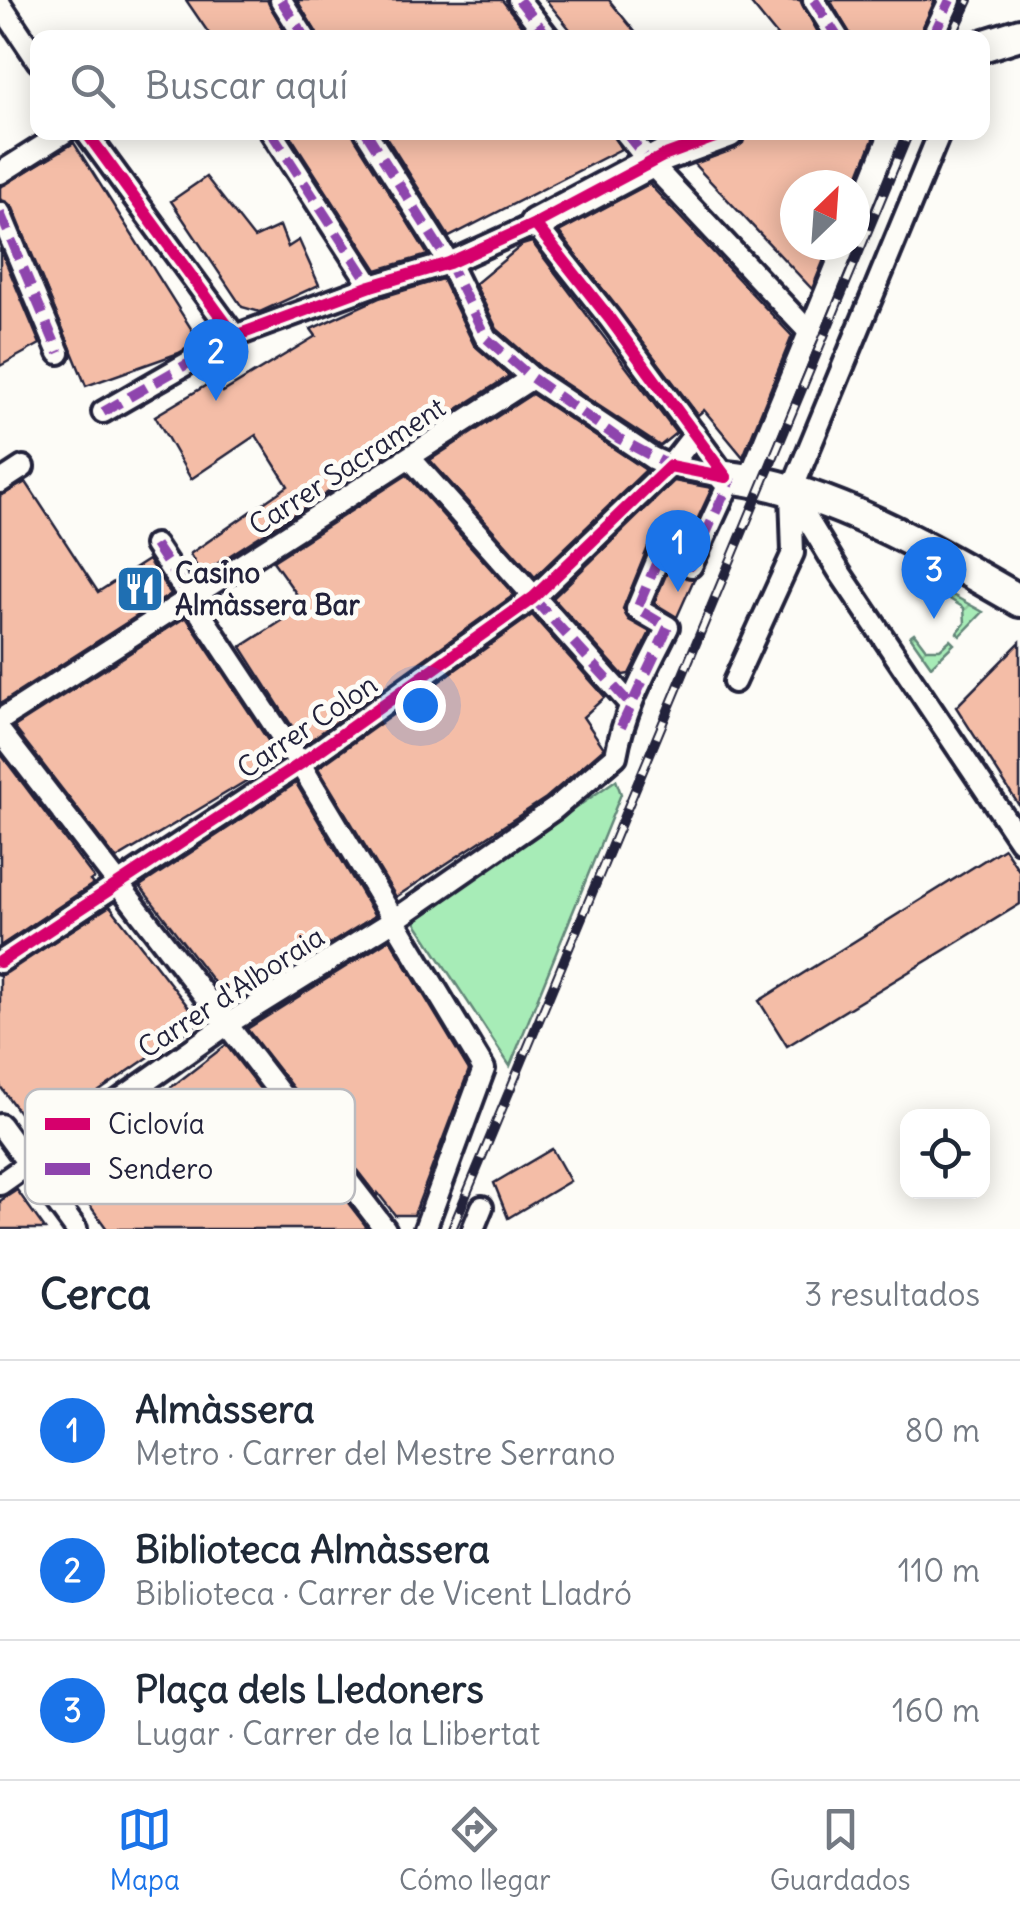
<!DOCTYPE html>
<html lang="es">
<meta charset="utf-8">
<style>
:root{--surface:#fff;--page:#f6f6f7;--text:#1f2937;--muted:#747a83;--line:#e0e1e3;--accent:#1a73e8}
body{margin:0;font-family:Delius,sans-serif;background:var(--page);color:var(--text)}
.controls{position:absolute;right:30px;bottom:30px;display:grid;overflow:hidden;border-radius:20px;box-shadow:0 5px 25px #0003}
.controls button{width:90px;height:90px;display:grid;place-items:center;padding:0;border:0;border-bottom:2px solid var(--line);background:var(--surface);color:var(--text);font:50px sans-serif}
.compass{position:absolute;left:780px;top:170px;width:90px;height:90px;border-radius:50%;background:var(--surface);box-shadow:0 5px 25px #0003;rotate:25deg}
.you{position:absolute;left:420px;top:705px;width:35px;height:35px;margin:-25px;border:8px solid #fff;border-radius:50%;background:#1a73e8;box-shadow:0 0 0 15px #1a73e833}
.badge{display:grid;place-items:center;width:65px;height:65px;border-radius:50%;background:var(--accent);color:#fff;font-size:32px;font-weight:700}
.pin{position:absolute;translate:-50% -82px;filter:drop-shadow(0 2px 5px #0008)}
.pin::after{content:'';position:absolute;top:52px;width:35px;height:30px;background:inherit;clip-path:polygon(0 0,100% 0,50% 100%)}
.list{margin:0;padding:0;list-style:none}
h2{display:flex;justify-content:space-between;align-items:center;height:130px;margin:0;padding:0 40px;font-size:42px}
h2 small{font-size:32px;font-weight:400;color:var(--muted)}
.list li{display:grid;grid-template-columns:65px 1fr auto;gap:30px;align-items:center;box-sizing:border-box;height:140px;padding:0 40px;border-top:2px solid var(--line)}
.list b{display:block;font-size:38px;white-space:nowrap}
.list p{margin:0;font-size:32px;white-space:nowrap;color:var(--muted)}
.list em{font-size:32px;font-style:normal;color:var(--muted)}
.icon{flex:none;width:55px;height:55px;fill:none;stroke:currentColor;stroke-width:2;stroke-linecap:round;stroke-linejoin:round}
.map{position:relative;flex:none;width:1020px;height:1229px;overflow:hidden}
.search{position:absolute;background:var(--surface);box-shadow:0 5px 25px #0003;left:30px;right:30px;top:30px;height:110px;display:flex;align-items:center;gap:25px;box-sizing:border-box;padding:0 35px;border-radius:20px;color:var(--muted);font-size:38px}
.sheet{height:550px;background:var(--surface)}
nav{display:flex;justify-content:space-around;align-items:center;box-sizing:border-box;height:140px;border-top:2px solid var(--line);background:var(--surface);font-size:28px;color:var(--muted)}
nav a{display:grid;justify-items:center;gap:5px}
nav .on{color:var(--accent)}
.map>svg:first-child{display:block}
</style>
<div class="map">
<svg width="1020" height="1229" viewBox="0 0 1020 1229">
<defs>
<pattern id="garden-furrows" width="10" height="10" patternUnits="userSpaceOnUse" patternTransform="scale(2.5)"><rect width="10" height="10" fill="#a7ecb7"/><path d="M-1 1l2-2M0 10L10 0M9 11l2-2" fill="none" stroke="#8fca9e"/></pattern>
</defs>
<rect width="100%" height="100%" fill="#fdfcf7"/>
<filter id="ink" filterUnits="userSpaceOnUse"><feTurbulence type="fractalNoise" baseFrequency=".01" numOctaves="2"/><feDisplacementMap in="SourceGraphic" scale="20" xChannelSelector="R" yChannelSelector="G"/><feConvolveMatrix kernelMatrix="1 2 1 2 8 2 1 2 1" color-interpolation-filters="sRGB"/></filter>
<g filter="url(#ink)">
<path fill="#a7ecb7" stroke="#648779" stroke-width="2.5" d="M616,780L621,794L510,1066L414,920Z"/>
<g fill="url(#garden-furrows)" stroke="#648779" stroke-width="2.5">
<path d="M947,592L983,612L960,636L957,633L965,623L964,608L945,596Z"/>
<path d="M914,633L926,649H940L950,640L954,644L931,666L910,636Z"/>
</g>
<g fill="#f4bda7" stroke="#22223b" stroke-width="2.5">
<path d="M186,0H267L288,38H212Z"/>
<path d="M297,0H502L531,38H319Z"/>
<path d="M546,0H609L640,38H577Z"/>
<path d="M748,0H800L821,38H779Z"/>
<path d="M830,0H935L918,38H852Z"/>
<path d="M288,132H352L428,255L377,270Z"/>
<path d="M383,132H611L621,149L449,237Z"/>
<path d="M746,132H876L855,185H795V245H830L812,289L694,164L735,149L743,143Z"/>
<path d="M74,143L199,341L179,353L86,386L13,208L0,199V187Z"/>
<path d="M206,177L254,238L280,226L288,247L299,240L319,285L260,312L242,307L171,201Z"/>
<path d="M649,184L792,336L743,457L704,410L698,415L559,232Z"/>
<path d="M532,242L676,433L660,446L540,367L497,329L475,284L522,245Z"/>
<path d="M0,248L40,344L0,366Z"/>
<path d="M442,279L474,345L509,376L201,574L190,554L288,486L256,435L191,479L155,416L215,380L223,392L316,336L311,329L379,298Z"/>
<path d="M532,394L646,470L535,577L430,460Z"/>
<path d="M407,475L514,595L304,745L241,647L305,606L273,561Z"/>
<path d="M674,481L712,488L684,548L661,538L648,547L623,609L629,620L650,632L629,674L623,675L553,598Z"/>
<path d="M26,482L98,592L148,560L171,594L0,704V496Z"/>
<path d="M668,570L694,579L677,617L654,603Z"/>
<path d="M532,615L605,697L583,717L604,748L546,798L396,897L318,768Z"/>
<path d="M186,617L281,760L116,859L14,727Z"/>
<path d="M1020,642V807L956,707Z"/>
<path d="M0,753L94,878L90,881L93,884L0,946Z"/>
<path d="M296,783L375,916L315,953L310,946L229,1002L140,886Z"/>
<path d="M1004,848L1020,872V904L787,1046L759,1001Z"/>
<path d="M110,906L200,1022L35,1135L0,1086V976Z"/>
<path d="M390,939L469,1070L414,1215H395L378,1193L377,1196L247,1029Z"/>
<path d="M226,1045L366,1226L365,1229H107L64,1170Z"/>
<path d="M552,1149L570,1181L508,1218L494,1183Z"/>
<path d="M17,1190L45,1229H0V1201Z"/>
</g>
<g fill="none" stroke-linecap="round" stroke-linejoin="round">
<g stroke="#22223b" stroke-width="28">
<g id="street">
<path d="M281,0L305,38"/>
<path d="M519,0L549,38"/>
<path d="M814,0L838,38"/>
<path d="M0,4L38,61"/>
<path d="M932,38L950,0"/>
<path d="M86,132L235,336"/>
<path d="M271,132L371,286"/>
<path d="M366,132L449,263L486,338L532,378L652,458L670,466L695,434"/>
<path d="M625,132L650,163L810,333"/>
<path d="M0,173L65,132"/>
<path d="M0,213L59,353"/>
<path d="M855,221L891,132"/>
<path d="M103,412L235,336L371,286L449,263L535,224L610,319L726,477"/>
<path d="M410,458L630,704"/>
<path d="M749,479L845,245"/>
<path d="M0,482L23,467"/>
<path d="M792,494L840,573L1020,841"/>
<path d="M155,545L300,764L484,1069L425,1229"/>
<path d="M734,682L793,553L791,492L940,132"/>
<path d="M0,720L532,378"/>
<path d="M0,731L385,1229"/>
<path d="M0,962L300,764L533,598L670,466L726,477"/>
<path d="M0,1125L76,1229"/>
<path d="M0,1184L229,1023L396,919L554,809L616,756C624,709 647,669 668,627L637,609L661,552L691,566L732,477"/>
<path d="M473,1229L482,1207"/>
</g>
</g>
<g stroke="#22223b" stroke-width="38">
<g id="secondary">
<path d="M982,46L1020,34"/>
<path d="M535,224L663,156L728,132"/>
<path d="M726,477C823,486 937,553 1020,601"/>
</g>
</g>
<use href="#street" stroke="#fdfcf7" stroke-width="20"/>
<use href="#secondary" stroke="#fdfcf7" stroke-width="30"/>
<g stroke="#22223b" stroke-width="10">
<g id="rail">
<path d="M951,38L969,0"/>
<path d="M452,1229L909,132"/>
</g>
</g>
<use href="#rail" stroke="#fdfcf7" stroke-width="6" stroke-dasharray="19" stroke-linecap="butt"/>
<g stroke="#8e44ad" stroke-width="10" stroke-dasharray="20 10" stroke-linecap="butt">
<path d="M281,0L305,38"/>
<path d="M519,0L549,38"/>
<path d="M814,0L838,38"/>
<path d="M932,38L950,0"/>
<path d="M271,132L371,286"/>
<path d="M366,132L449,263L486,338L532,378L618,438L670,466"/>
<path d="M625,132L650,163"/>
<path d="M0,213L59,353"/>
<path d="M103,412L240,334"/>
<path d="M155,545L191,599"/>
<path d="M533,598L630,704"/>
<path d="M621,727L668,627L637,609L661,552L691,566L732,477"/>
</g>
<g stroke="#fdfcf7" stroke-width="19">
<g id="cycleway">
<path d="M86,132L235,336L371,286L449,263L535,224L663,156L728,132"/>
<path d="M535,224L610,319L726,477"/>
<path d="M0,962L300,764L533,598L670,466L726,477"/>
</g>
</g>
<use href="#cycleway" stroke="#d6006c" stroke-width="12"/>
</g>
</g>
<defs>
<g id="restaurant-square" transform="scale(2.5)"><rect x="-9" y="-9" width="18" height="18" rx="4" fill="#1f6fb2" stroke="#fdfcf7"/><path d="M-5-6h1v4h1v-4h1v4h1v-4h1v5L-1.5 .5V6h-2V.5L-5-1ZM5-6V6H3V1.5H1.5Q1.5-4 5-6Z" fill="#fff"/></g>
</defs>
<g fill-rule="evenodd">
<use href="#restaurant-square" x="140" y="589"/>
</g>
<g text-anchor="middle" stroke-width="10" stroke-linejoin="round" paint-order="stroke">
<g font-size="28" fill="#22223b" stroke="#fdfcf7">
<text transform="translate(347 466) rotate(-33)" y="10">Carrer Sacrament</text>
<text transform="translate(307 726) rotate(-34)" y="10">Carrer Colon</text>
<text transform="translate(231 992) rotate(-33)" y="10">Carrer d'Alboraia</text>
</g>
<g font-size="28" font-weight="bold" fill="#22223b" stroke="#fdfcf7" text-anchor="start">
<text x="175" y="583">Casino<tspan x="175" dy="32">Almàssera Bar</tspan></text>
</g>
</g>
<rect x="25" y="1089" width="330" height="115" rx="15" fill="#fdfcf7" stroke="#bbbbbf" stroke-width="2.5"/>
<rect x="45" y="1118" width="45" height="12" fill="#d6006c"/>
<rect x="45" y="1163" width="45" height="12" fill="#8e44ad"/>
<g font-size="28" fill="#22223b">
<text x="108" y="1134">Ciclovía</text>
<text x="108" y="1179">Sendero</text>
</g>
</svg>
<div class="controls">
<button><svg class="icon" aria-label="locate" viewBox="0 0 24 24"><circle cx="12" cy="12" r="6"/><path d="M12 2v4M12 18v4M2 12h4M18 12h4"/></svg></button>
</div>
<svg class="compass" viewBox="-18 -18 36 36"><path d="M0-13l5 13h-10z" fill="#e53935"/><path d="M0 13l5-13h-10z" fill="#747a83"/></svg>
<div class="you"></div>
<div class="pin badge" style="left:678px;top:592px">1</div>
<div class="pin badge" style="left:216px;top:401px">2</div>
<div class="pin badge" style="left:934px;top:619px">3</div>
<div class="search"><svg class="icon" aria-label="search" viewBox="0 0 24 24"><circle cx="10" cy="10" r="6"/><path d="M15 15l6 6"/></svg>Buscar aquí</div>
</div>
<section class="sheet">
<h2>Cerca<small>3 resultados</small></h2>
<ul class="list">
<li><span class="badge">1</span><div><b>Almàssera</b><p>Metro · Carrer del Mestre Serrano</p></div><em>80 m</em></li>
<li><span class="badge">2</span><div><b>Biblioteca Almàssera</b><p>Biblioteca · Carrer de Vicent Lladró</p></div><em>110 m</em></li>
<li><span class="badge">3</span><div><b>Plaça dels Lledoners</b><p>Lugar · Carrer de la Llibertat</p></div><em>160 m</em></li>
</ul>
</section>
<nav>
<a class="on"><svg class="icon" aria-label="map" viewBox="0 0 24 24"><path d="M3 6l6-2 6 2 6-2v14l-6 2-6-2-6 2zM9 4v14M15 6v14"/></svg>Mapa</a>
<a><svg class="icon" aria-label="directions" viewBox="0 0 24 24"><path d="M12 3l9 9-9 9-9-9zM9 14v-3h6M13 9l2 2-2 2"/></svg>Cómo llegar</a>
<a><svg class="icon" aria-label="saved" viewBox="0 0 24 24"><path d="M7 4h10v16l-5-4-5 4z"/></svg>Guardados</a>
</nav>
